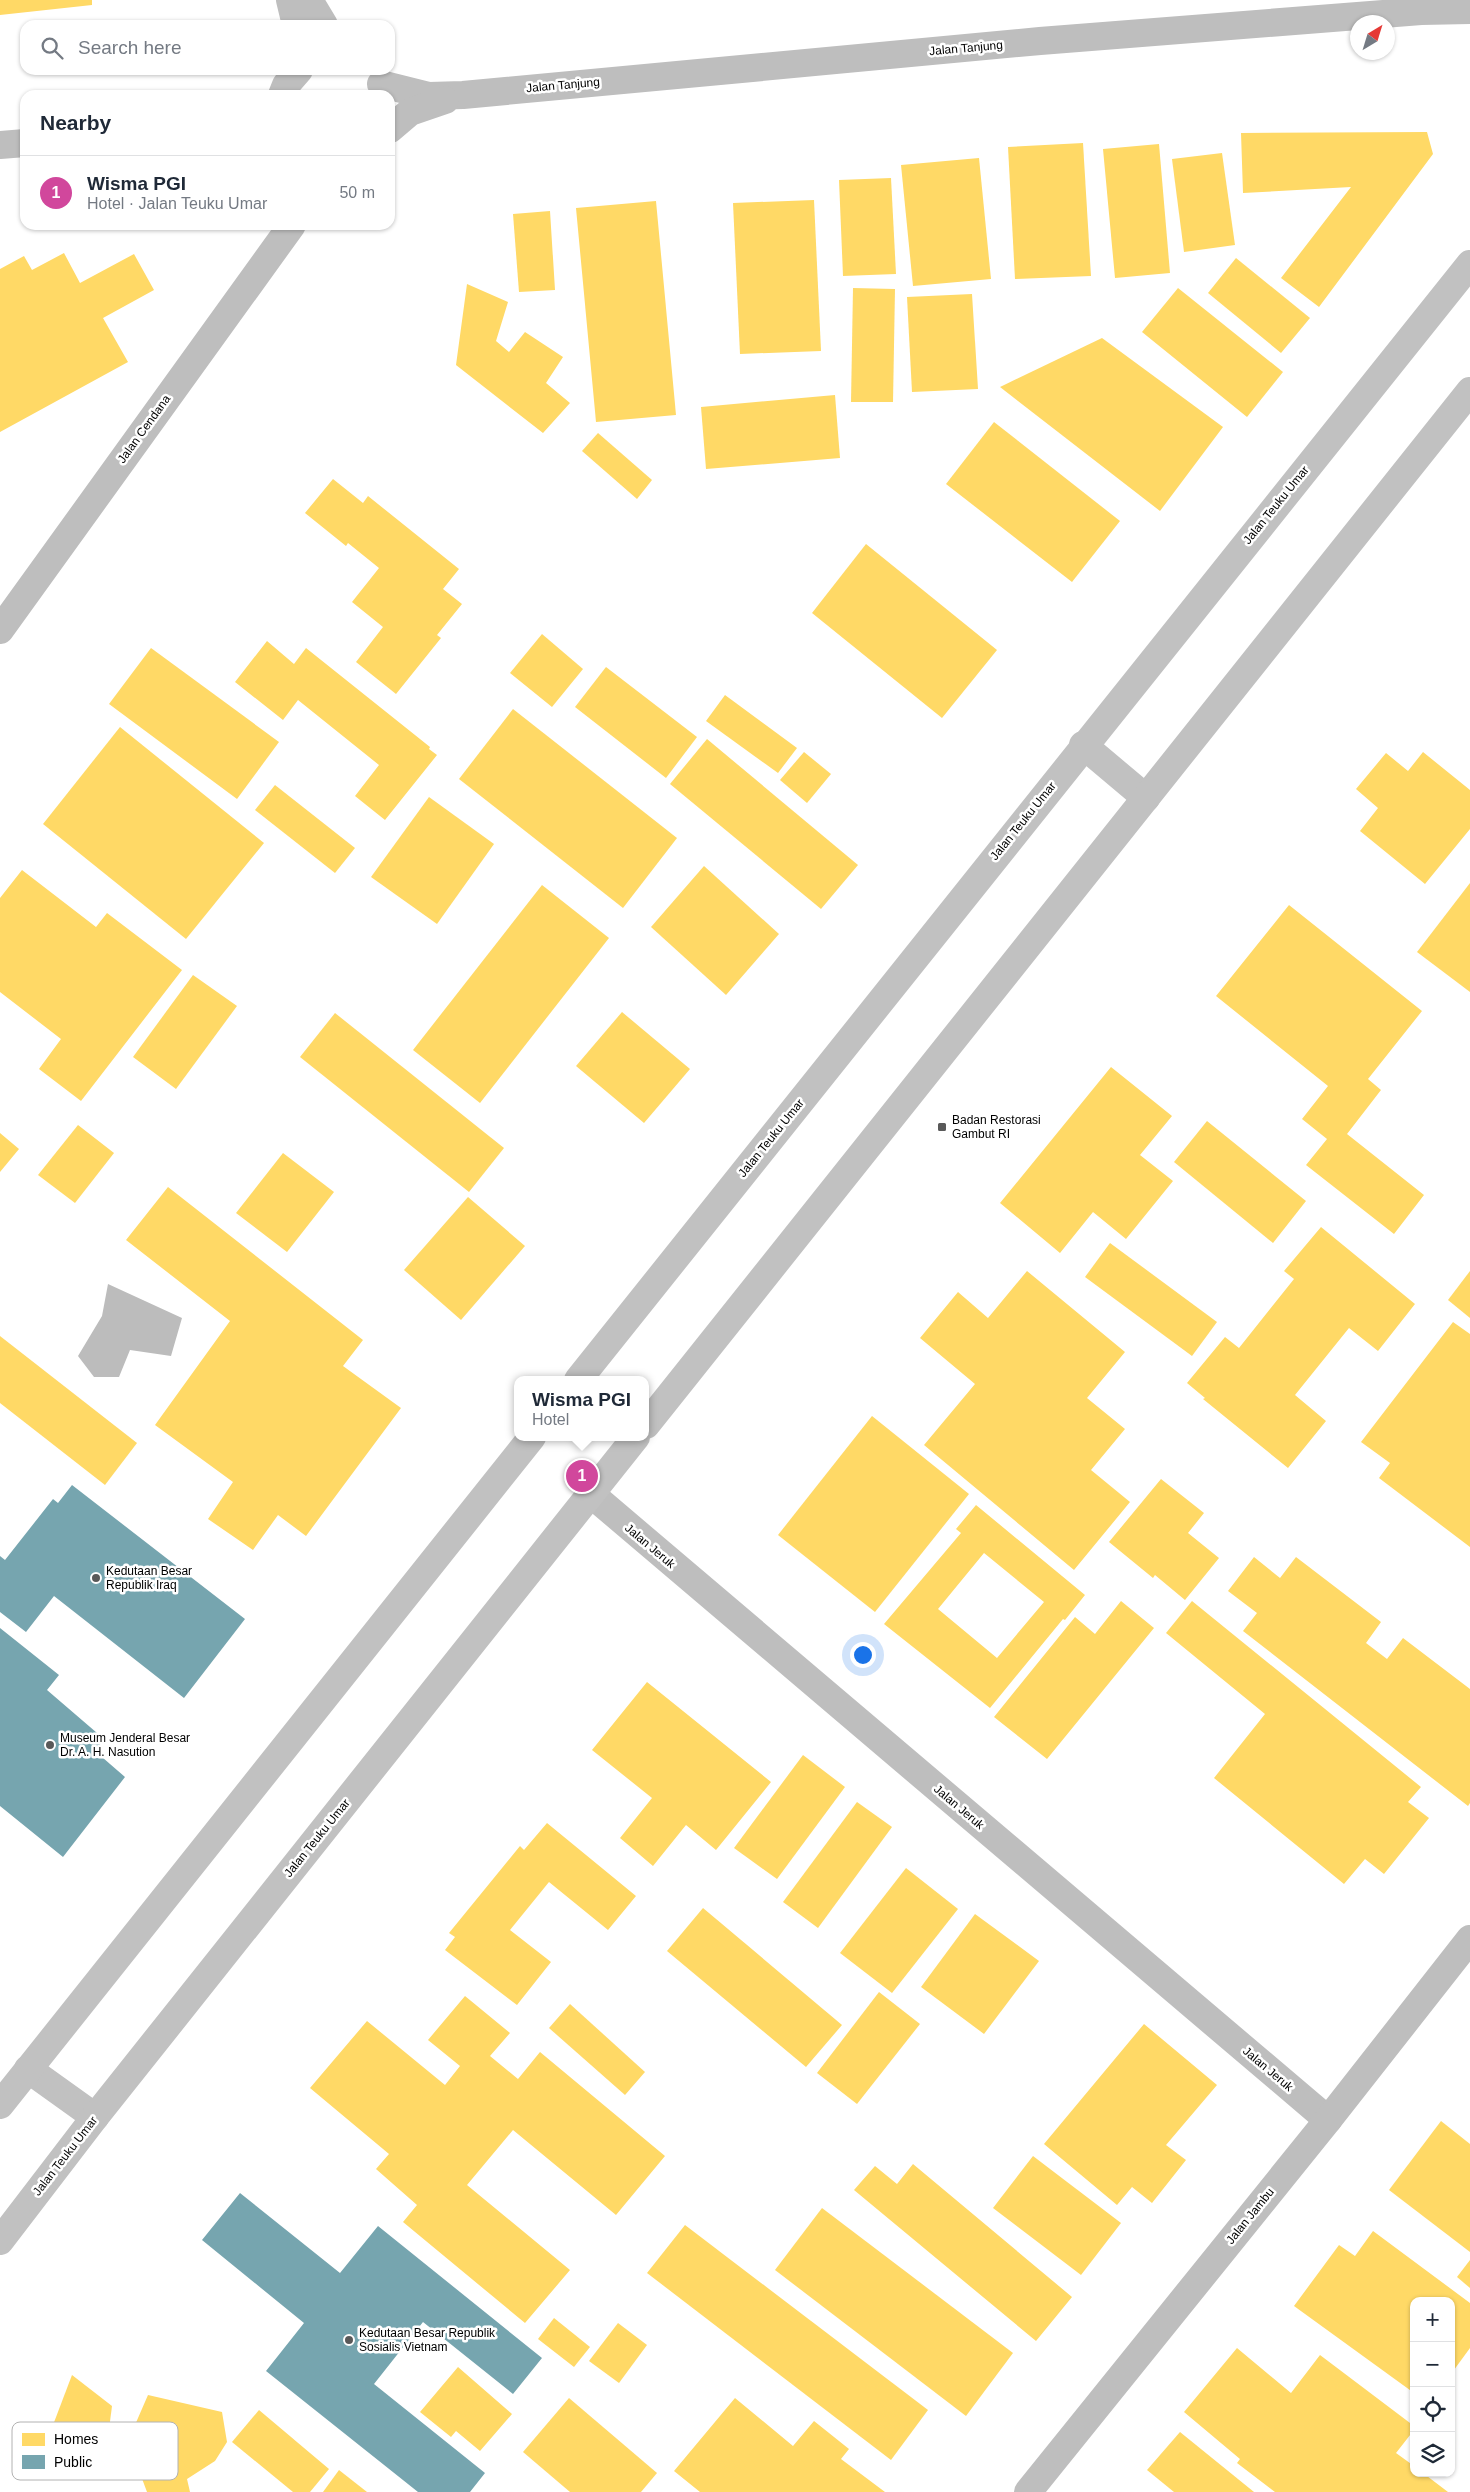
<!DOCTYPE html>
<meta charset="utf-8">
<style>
:root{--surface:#fff;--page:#f2f2f3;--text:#1f2937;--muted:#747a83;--line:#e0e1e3;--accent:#595959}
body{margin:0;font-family:Arial,sans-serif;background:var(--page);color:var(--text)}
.controls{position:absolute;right:15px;bottom:15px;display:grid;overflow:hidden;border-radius:10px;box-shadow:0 1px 4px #0004}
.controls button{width:45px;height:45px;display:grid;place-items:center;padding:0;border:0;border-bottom:1px solid var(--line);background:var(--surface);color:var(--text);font:25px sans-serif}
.compass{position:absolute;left:1350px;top:15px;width:45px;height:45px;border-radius:50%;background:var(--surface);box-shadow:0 1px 4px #0004;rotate:38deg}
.you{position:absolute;left:862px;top:1654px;width:18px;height:18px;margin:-12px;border:4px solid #fff;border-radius:50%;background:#1a73e8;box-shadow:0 0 0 8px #1a73e833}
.badge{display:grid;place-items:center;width:32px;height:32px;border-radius:50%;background:var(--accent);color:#fff;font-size:16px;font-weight:700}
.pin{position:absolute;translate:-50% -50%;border:2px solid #fff;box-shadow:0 1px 5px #0006}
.popup{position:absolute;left:514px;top:1376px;width:135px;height:65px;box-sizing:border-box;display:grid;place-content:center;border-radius:10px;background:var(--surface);filter:drop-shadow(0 1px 4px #0005);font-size:16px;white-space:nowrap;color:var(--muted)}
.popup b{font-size:19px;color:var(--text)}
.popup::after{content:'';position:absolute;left:50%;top:100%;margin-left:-10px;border:10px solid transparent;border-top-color:var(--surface)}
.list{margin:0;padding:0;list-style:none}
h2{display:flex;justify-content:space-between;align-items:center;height:65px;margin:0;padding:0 20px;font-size:21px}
h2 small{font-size:16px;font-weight:400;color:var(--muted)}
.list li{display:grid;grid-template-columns:32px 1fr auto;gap:15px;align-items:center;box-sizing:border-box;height:75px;padding:0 20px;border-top:1px solid var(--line)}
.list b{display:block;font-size:19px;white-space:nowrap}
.list p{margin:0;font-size:16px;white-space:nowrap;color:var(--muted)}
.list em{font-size:16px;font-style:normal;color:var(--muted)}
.icon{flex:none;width:28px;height:28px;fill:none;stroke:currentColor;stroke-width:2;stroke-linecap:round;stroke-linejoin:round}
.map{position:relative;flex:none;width:1470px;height:2492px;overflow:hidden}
.search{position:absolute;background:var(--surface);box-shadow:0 1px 4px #0004;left:20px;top:20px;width:375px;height:55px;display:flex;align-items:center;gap:12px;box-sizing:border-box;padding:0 18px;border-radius:15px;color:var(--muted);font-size:19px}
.panel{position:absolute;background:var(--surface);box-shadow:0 1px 4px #0004;left:20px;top:90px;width:375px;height:140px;border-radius:15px}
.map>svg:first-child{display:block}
</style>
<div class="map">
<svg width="1470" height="2492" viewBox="0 0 1470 2492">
<rect width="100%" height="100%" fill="#fff"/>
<path fill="#bcbcbc" d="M108,1284L182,1318L171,1356L130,1350L119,1377H94L78,1356L102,1316Z"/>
<g fill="#ffd966" fill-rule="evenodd">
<path d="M0,0H92V5L0,15Z"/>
<path d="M1427,132L1433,154L1319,307L1281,278L1351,187L1243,193L1241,133Z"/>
<path d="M1083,143L1091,276L1015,279L1008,147Z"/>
<path d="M1159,144L1170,273L1115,278L1103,149Z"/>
<path d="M1222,153L1235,245L1184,252L1172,159Z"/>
<path d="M979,158L991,279L913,286L901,165Z"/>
<path d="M891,178L896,274L843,276L839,180Z"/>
<path d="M814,200L821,351L740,354L733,203Z"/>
<path d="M656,201L676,415L596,422L576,208Z"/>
<path d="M550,211L555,290L519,292L513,214Z"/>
<path d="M64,253L80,283L134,254L154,290L103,318L128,362L0,432V269L24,256L32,270Z"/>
<path d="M1236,258L1310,318L1281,353L1208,293Z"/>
<path d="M467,284L508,302L496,341L509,352L525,332L563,357L546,383L570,403L543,433L456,365Z"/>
<path d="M853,288L895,289L893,402H851Z"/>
<path d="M1178,288L1283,372L1247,417L1142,332Z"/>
<path d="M972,294L978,389L912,392L907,297Z"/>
<path d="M1102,338L1223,427L1160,511L1000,387Z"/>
<path d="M835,395L840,458L706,469L701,407Z"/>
<path d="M994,422L1120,521L1072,582L946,484Z"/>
<path d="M598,433L652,480L637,499L582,451Z"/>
<path d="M333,479L363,503L368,496L459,569L443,589L462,604L437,635L441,638L396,694L356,662L383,627L352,602L379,568L348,543L346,546L305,513Z"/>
<path d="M866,544L997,650L942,718L812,613Z"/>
<path d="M542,634L583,669L552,707L510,673Z"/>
<path d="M267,641L294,664L306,648L430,747L429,749L437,755L385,820L355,796L379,765L298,700L283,720L235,682Z"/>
<path d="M151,648L279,742L237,799L109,704Z"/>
<path d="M606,667L697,737L666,778L575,707Z"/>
<path d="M725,695L797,748L778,773L706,721Z"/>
<path d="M513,709L677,838L623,908L459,779Z"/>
<path d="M120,727L264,843L186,939L43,824Z"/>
<path d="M707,739L858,865L821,909L670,784Z"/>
<path d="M804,752L831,774L807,803L780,780Z"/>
<path d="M1423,752L1470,790V829L1425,884L1360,831L1378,808L1356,789L1386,753L1408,771Z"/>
<path d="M275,785L355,848L335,873L255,810Z"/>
<path d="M429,797L494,844L437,924L371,877Z"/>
<path d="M704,866L779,934L726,995L651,927Z"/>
<path d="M22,870L96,927L107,913L182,970L81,1101L39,1069L61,1039L0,992V898Z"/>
<path d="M1470,883V992L1417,952Z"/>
<path d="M542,885L609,938L480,1103L413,1050Z"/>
<path d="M1289,905L1422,1011L1368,1079L1381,1090L1347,1134L1424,1195L1394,1234L1306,1165L1327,1139L1302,1119L1328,1086L1216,996Z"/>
<path d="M193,975L237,1006L176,1089L133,1057Z"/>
<path d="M622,1012L690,1069L644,1123L576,1066Z"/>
<path d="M335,1013L504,1148L469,1192L300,1057Z"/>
<path d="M1111,1067L1172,1116L1140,1155L1173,1181L1126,1239L1093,1212L1060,1253L1000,1203Z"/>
<path d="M1207,1121L1306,1201L1273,1243L1174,1162Z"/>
<path d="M78,1125L114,1153L75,1203L38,1175Z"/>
<path d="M0,1133L19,1149L0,1172Z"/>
<path d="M283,1153L334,1192L287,1252L236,1213Z"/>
<path d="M168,1187L363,1340L343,1366L401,1408L306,1536L278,1515L253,1550L208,1519L233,1482L155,1425L230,1321L126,1240Z"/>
<path d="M468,1197L525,1246L461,1320L404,1270Z"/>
<path d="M1321,1227L1415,1304L1378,1351L1349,1328L1295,1395L1326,1421L1288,1468L1203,1399L1205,1398L1187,1383L1225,1337L1239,1348L1294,1279L1284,1271Z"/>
<path d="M1110,1243L1217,1322L1192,1356L1085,1277Z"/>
<path d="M1027,1271L1125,1352L1087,1398L1125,1429L1091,1470L1130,1502L1074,1570L924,1445L975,1384L920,1338L958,1292L988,1318Z"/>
<path d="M1470,1271V1318L1448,1300Z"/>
<path d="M1453,1322L1470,1334V1547L1379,1478L1390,1463L1361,1442Z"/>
<path d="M0,1336L137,1443L105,1485L0,1403Z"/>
<path d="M872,1416L969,1494L875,1612L778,1535Z"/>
<path d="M1161,1479L1204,1513L1188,1533L1219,1558L1185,1600L1155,1575L1153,1578L1109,1542Z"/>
<path d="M976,1505L1085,1595L1065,1620L1063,1619L990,1708L884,1624L961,1533L956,1529ZM984,1553L1044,1602L997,1658L938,1609Z"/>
<path d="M1254,1557L1280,1578L1296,1557L1381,1622L1366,1643L1387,1659L1403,1638L1470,1689V1803L1468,1806L1243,1631L1257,1613L1228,1591Z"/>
<path d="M1121,1601L1154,1628L1047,1759L994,1717L1075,1617L1095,1634Z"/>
<path d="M1192,1601L1421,1787L1408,1802L1429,1818L1384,1874L1365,1859L1344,1884L1214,1778L1265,1714L1166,1633Z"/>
<path d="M647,1682L771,1782L716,1850L686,1825L653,1866L620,1838L652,1798L592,1750Z"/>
<path d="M803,1755L845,1787L777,1879L734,1848Z"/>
<path d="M857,1802L892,1827L818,1928L783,1902Z"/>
<path d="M547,1823L636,1896L608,1930L549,1882L510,1930L551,1962L517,2005L445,1950L455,1937L449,1933L520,1846L524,1850Z"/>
<path d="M906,1868L958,1909L892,1993L840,1953Z"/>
<path d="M703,1908L842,2025L806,2067L667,1951Z"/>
<path d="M975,1914L1039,1961L984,2034L921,1987Z"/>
<path d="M879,1992L920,2024L857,2104L817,2073Z"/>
<path d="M465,1996L510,2033L490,2056L518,2079L540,2052L665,2156L616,2215L513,2130L467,2185L570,2270L525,2323L403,2222L417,2205L376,2169L389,2154L310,2088L367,2021L445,2085L460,2066L428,2040Z"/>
<path d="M570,2004L645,2072L625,2095L549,2028Z"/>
<path d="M1144,2024L1217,2085L1166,2145L1186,2160L1152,2203L1132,2187L1117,2205L1044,2144Z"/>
<path d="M1441,2121L1470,2144V2252L1389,2190Z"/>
<path d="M1033,2156L1121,2223L1081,2275L993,2208Z"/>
<path d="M913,2164L1072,2297L1036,2341L854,2190L875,2166L897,2184Z"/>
<path d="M822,2208L1013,2353L966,2416L775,2270Z"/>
<path d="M685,2225L928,2410L891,2460L647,2273Z"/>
<path d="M1373,2231L1470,2303V2348L1451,2374V2301H1414V2393L1294,2306L1339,2245L1355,2256Z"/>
<path d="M1470,2260V2288L1457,2277Z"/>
<path d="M554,2318L590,2347L574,2367L538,2339Z"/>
<path d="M618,2323L647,2345L619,2383L589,2361Z"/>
<path d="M1237,2348L1291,2393L1320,2355L1414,2426V2430L1396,2453L1414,2466V2473H1423L1448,2492H1275L1237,2463L1240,2459L1184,2412Z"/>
<path d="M458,2367L512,2414L480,2451L456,2431L451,2437L420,2412Z"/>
<path d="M72,2375L112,2406L108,2437L91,2446L53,2425Z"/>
<path d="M148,2395L222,2412L227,2442L215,2461L187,2479L190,2492H147L128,2441Z"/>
<path d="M569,2398L657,2473L641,2492H570L523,2452Z"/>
<path d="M735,2398L793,2446L814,2421L849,2449L841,2459L885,2492H700L674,2471Z"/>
<path d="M259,2410L329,2469L310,2492H293L232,2442Z"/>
<path d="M1180,2432L1254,2492H1174L1147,2470Z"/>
<path d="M339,2470L367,2492H323Z"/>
</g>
<g fill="#76a5af">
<path d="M72,1485L245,1619L184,1698L54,1596L26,1632L0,1612V1556L5,1560L53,1499L58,1503Z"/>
<path d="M0,1628L59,1675L47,1690L104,1739L95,1751L125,1777L63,1857L0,1806Z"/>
<path d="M240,2193L340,2273L378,2226L542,2358L513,2394L423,2322L374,2384L485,2473L470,2492H418L266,2371L304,2323L202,2240Z"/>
</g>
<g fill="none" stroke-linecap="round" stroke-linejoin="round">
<g stroke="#bebebe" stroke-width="28">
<path d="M290,0L296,25"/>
<path d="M309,0L324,25"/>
<path d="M381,84L429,96L463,95L1040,41L1421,11L1470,10"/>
<path d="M282,95L286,85L299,70"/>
<path d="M390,129L410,112L445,100"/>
<path d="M0,145L25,143"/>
<path d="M0,630L292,225"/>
<path d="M591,1494L1328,2120"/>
<path d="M1028,2492L1328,2120L1470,1939"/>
</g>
<g stroke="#c1c1c1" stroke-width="28">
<path d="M1083,745L1146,798"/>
<path d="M578,1380L1470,264"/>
<path d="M646,1425L1470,391"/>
<path d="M28,2069L95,2117"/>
<path d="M0,2105L532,1437"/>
<path d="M0,2241L95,2117L636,1437"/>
</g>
</g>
<g fill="#595959" stroke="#fff" stroke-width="2">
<rect x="937" y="1122" width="10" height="10" rx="2.5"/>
<circle cx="96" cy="1578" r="5"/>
<circle cx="50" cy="1745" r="5"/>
<circle cx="349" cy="2340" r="5"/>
</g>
<g text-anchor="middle" stroke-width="5" stroke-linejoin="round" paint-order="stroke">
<g font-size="12" fill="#000" stroke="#fff">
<text transform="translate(966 48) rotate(-5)" y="4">Jalan Tanjung</text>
<text transform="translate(563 85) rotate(-5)" y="4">Jalan Tanjung</text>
<text transform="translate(144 429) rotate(-54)" y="4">Jalan Cendana</text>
<text transform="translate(1276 505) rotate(-51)" y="4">Jalan Teuku Umar</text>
<text transform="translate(1023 821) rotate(-51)" y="4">Jalan Teuku Umar</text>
<text transform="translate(771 1138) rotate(-51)" y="4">Jalan Teuku Umar</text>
<text transform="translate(650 1546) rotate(40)" y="4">Jalan Jeruk</text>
<text transform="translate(959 1807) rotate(40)" y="4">Jalan Jeruk</text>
<text transform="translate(317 1838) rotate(-51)" y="4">Jalan Teuku Umar</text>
<text transform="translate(1268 2069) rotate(40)" y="4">Jalan Jeruk</text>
<text transform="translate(65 2156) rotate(-52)" y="4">Jalan Teuku Umar</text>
<text transform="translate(1250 2216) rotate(-51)" y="4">Jalan Jambu</text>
</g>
<g font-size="12" fill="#000" stroke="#fff" text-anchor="start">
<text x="952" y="1124">Badan Restorasi<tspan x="952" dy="14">Gambut RI</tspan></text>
<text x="106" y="1575">Kedutaan Besar<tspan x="106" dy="14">Republik Iraq</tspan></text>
<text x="60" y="1742">Museum Jenderal Besar<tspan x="60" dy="14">Dr. A. H. Nasution</tspan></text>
<text x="359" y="2337">Kedutaan Besar Republik<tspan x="359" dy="14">Sosialis Vietnam</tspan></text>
</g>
</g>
<rect x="12" y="2422" width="166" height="58" rx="8" fill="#fff" stroke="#b2b2b2" stroke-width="1"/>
<rect x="22" y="2433" width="23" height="13" fill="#ffd966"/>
<rect x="22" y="2455" width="23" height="14" fill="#76a5af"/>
<g font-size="14" fill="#000">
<text x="54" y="2444">Homes</text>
<text x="54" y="2467">Public</text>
</g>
</svg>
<div class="controls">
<button>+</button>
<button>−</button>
<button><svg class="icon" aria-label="locate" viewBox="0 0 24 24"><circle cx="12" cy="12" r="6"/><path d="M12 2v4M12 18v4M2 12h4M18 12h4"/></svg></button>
<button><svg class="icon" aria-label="layers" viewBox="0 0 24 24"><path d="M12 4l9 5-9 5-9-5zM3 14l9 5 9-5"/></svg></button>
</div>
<svg class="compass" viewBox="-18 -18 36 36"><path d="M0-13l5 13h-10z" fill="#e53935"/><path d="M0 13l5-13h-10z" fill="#747a83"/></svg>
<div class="you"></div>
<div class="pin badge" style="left:582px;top:1476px;background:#d1479c">1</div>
<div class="popup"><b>Wisma PGI</b>Hotel</div>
<div class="search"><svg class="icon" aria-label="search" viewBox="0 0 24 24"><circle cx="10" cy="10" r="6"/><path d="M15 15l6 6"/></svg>Search here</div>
<section class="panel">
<h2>Nearby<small></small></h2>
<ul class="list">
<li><span class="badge" style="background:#d1479c">1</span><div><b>Wisma PGI</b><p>Hotel · Jalan Teuku Umar</p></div><em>50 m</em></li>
</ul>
</section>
</div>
